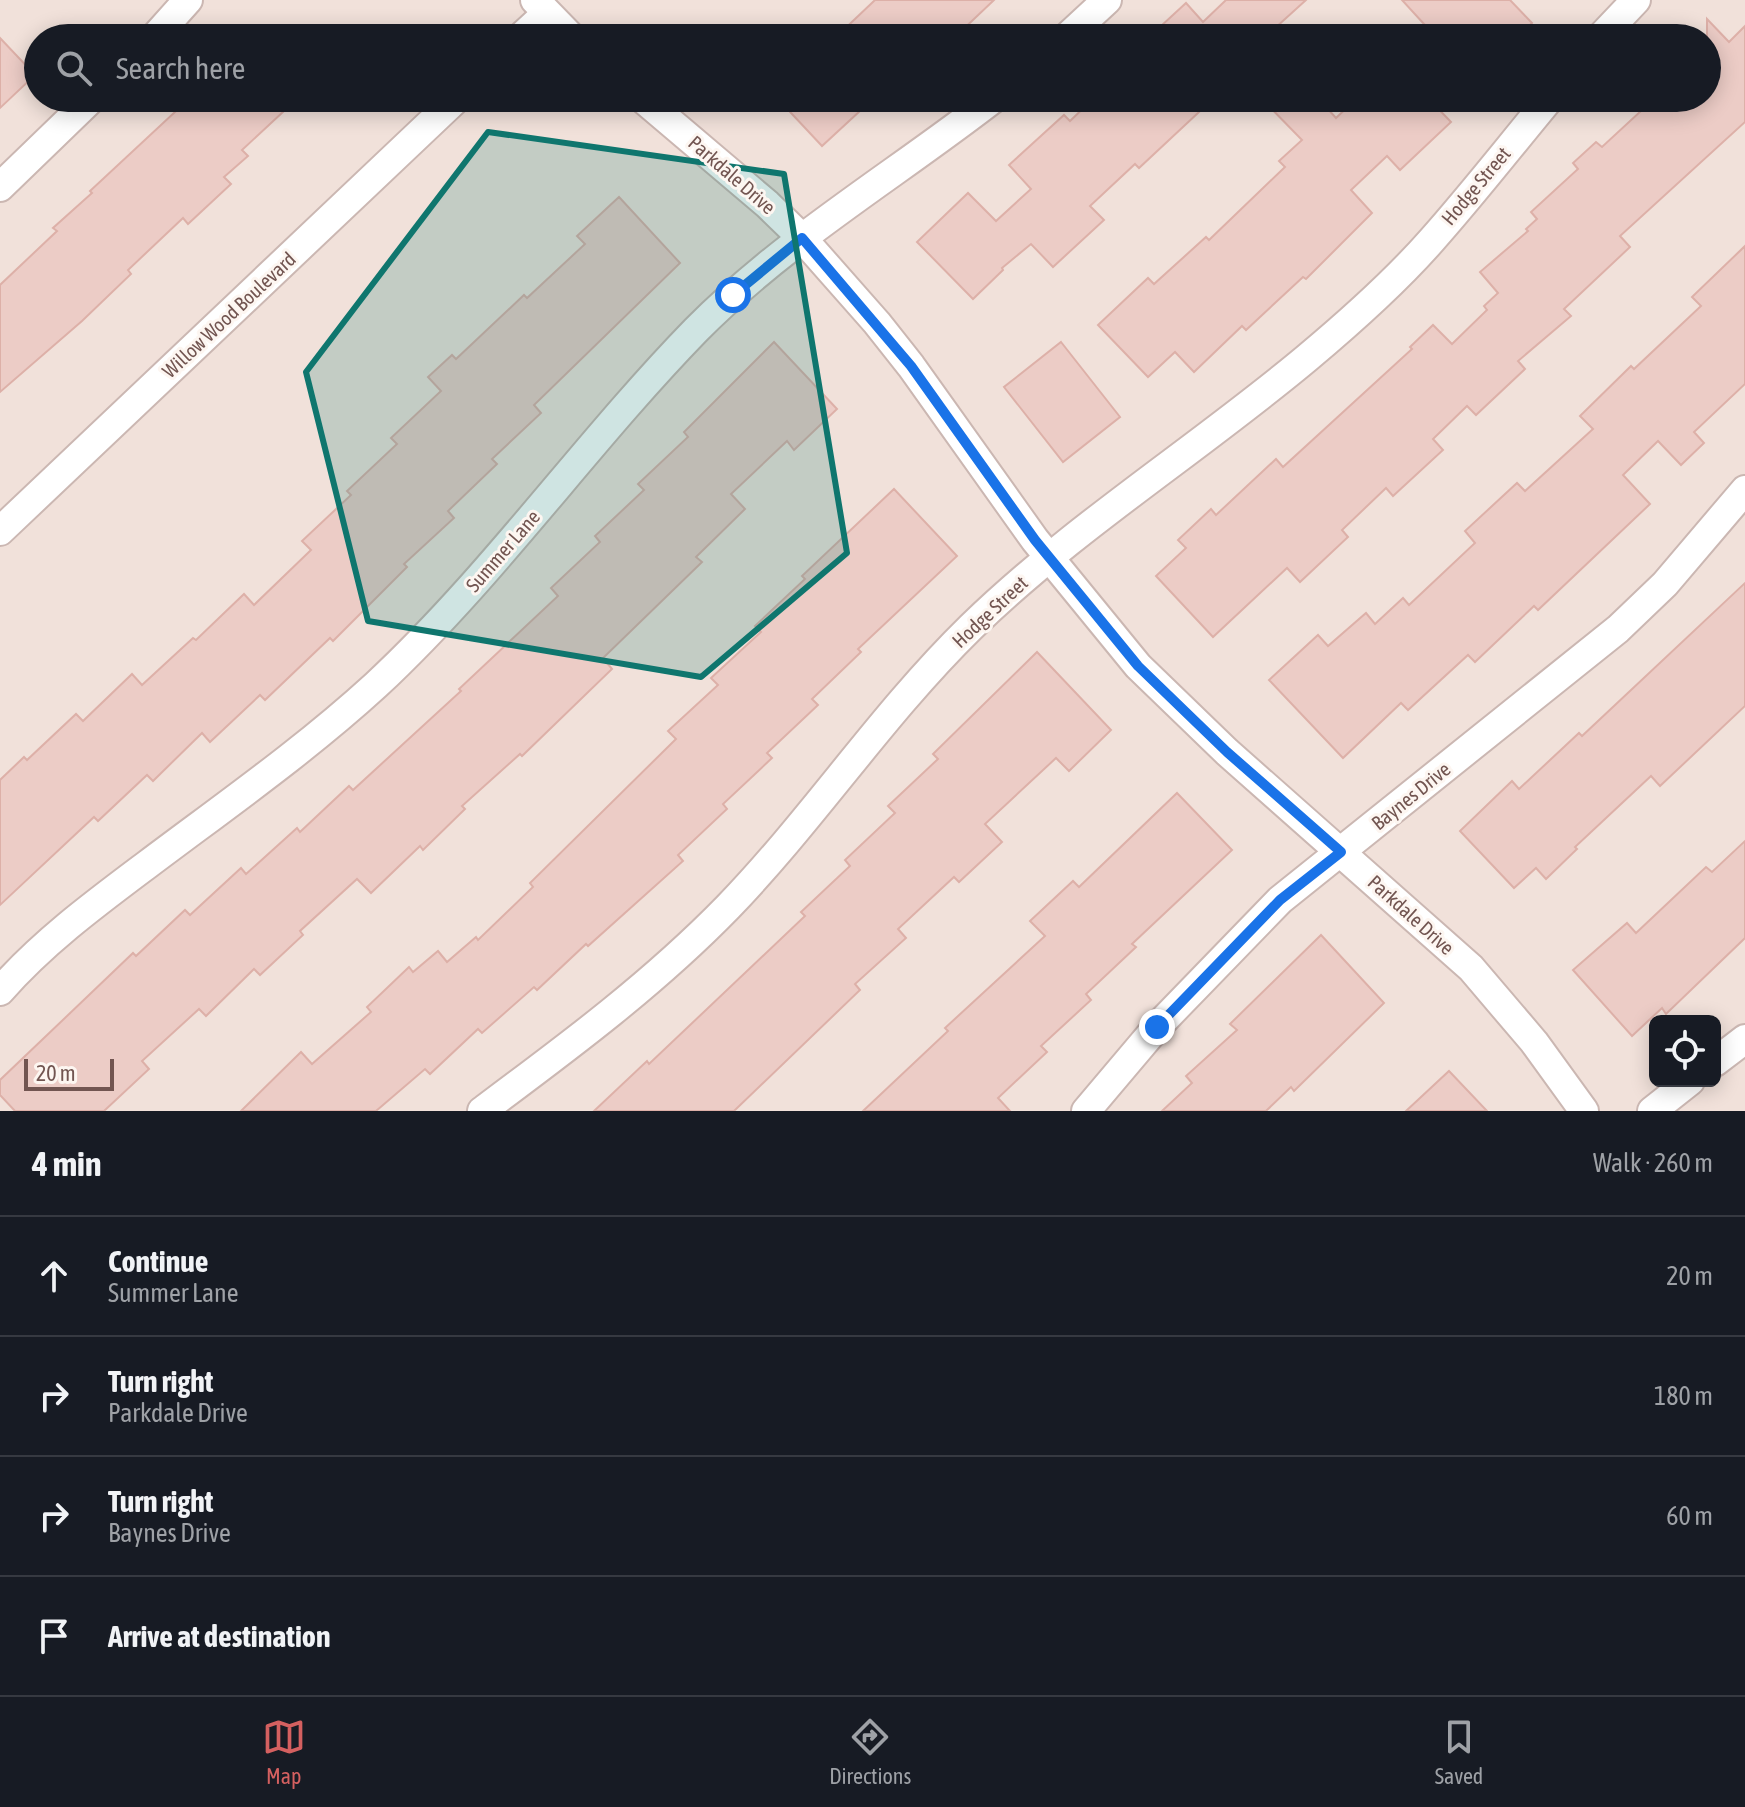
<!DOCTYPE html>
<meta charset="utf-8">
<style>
:root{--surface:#171b24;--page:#20242c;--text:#f1f3f6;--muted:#9ea1a6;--line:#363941;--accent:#d46060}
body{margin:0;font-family:"Asap Condensed",sans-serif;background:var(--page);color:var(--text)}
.controls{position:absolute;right:24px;bottom:24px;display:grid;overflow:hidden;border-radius:12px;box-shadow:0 4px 20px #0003}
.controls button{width:72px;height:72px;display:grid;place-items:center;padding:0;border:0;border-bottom:2px solid var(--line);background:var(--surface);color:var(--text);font:40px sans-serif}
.scale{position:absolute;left:24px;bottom:20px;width:90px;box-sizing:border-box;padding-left:8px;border:4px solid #725551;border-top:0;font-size:22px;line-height:28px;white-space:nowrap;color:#725551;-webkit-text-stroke:6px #fdf6f1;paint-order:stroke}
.stop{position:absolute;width:24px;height:24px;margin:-18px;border:6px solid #1a73e8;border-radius:50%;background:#fff}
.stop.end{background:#1a73e8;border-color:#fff;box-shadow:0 2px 8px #0008}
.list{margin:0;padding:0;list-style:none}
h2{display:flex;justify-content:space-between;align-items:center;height:104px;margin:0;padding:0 32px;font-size:34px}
h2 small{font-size:26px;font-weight:400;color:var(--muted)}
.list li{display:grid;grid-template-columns:52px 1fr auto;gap:24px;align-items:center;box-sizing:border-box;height:120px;padding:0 32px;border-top:2px solid var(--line)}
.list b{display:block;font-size:30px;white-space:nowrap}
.list p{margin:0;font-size:26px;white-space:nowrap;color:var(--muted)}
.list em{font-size:26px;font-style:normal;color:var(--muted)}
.icon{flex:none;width:44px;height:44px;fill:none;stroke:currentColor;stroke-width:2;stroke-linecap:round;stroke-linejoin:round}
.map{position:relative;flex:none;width:1745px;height:1111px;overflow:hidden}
.search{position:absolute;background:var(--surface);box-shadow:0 4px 20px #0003;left:24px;right:24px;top:24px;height:88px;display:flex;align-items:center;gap:20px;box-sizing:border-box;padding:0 28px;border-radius:44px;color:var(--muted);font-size:30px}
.sheet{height:584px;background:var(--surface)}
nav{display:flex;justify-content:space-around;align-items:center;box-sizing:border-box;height:112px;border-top:2px solid var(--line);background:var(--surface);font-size:22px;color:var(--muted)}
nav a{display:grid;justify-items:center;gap:4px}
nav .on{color:var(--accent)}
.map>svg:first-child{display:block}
</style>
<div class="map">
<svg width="1745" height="1111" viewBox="0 0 1745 1111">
<rect width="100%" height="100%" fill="#faf1eb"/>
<path fill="#f1e1da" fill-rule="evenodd" d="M0,0H1745V1111H0ZM38,38H1707V98H38ZM1655,1021H1715V1081H1655Z"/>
<g fill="#ecccc6" stroke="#ddb0a8" stroke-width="2">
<path d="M875,0H994L954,38H835Z"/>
<path d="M1226,0H1306L1264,38H1173L1161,26L1186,3L1203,22Z"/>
<path d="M1402,0H1510L1532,23L1516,38H1408L1424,24Z"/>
<path d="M1707,19L1729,42L1745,26V122L1620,236L1630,247L1564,309L1571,316L1518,361L1525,369L1476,415L1467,406L1433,439L1443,450L1393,496L1386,488L1342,530L1348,537L1300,582L1287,568L1213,637L1156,576L1186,548L1178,540L1211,509L1216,515L1276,459L1283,467L1412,349L1410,347L1433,325L1452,344L1487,310L1484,306L1498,293L1480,272L1528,231L1526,229L1537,219L1531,212L1578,169L1573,163L1596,142L1602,147L1655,98H1707Z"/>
<path d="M0,38L35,75L0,108Z"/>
<path d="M190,98H298L242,150L248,156L224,177L231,184L188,224L183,218L128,270L131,274L82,321L0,392V285L57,231L53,228L92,193L90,191Z"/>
<path d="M777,98H874L822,146Z"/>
<path d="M1094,98H1214L1139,168L1135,164L1090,206L1104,220L1053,267L1031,244L1002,268L1003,270L973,299L917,242L968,193L996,221L1031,189L1009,165L1064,115L1070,121Z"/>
<path d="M1261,98H1318L1336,118L1357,98H1428L1451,122L1400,170L1387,156L1351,190L1372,213L1306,279L1303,277L1246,330L1242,326L1194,372L1175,352L1148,377L1098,325L1148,278L1154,284L1206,237L1209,240L1285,167L1279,161L1302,140Z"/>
<path d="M619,197L680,263L534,405L541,413L492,459L497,464L448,511L454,518L404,564L407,567L333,641L330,638L265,700L260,695L210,742L202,733L153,781L147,775L98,821L94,817L0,905V780L24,757L27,760L76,714L83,721L132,674L142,685L193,638L196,640L244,594L254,605L311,550L302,541L351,495L347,491L397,444L391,438L441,391L428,377L452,355L456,359L524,295L527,298L585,244L577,236Z"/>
<path d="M1745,246V384L1694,432L1704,443L1681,465L1658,441L1623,475L1650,504L1538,610L1534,606L1475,662L1468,655L1408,710L1401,703L1343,758L1269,680L1318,635L1328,646L1366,613L1375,624L1403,598L1409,605L1475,543L1465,531L1517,483L1525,491L1593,429L1580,416L1631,366L1634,369L1701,306L1692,297Z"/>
<path d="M774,342L837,409L794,450L787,441L731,494L745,509L696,557L702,562L603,658L612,669L522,756L520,754L462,806L465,809L423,850L420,846L371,893L357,879L300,931L303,935L260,975L254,969L206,1016L199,1009L142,1061L149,1069L104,1111H15L0,1095V1080L133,953L136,956L185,910L190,915L241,868L246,874L297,828L300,832L349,786L353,790L461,691L459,689L558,596L551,588L600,542L595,536L644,490L638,484L688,437L684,432Z"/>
<path d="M1061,342L1120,417L1063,462L1004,387Z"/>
<path d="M894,489L957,556L858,649L861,652L812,699L818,705L767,753L772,758L723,804L727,809L678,855L683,861L588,946L586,944L537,990L534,987L482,1033L478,1029L430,1074L425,1069L376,1111H241L301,1052L312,1064L371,1012L367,1007L409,967L413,972L438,951L447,962L476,937L478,940L533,887L530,883L676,739L668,731L718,685L711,678L761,632L755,626L805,579L802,576Z"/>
<path d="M1745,583V706L1660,786L1651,776L1575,847L1577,849L1546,879L1536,868L1514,888L1460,831L1512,781L1519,789L1579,733L1582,736Z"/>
<path d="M1037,652L1111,730L1069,771L1056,758L985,824L1002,842L959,882L954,877L898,929L906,938L855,984L860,990L734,1111H594L647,1061L649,1064L805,916L801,912L850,866L845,860L895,813L888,806L938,759L933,754Z"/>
<path d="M1177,793L1232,850L1132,944L1136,947L1086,994L1091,1000L1041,1046L1047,1052L998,1098L1010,1111H863L948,1031L945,1028L1045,936L1030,921L1073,881L1079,887Z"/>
<path d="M1745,841V938L1666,1014L1662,1008L1632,1036L1573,970L1627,923L1636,933L1706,867L1712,872Z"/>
<path d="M1321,935L1384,1003L1294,1091L1291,1087L1266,1111H1162L1192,1083L1186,1076L1237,1030L1230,1024Z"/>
<path d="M1449,1071L1487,1111H1406Z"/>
</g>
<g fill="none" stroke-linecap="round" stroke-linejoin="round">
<g stroke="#cbb7b2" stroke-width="32">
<g id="minor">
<path d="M535,0L572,38"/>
<path d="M154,38L188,0"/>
<path d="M520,38L546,14"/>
<path d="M1066,38L1107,0"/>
<path d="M1600,38L1636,0"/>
<path d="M642,98L767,204L802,238L877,323L911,366L1035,540L1138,666L1227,752L1471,968L1534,1042L1584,1111"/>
<path d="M0,187L92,98"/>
<path d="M0,531L457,98"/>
<path d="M0,991C43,942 96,903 148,864C225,806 305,750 376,685C493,576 585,444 696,330C785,240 895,175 994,98"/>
<path d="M1715,1062L1745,1039"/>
<path d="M482,1111C568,1047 653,984 728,907C814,818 882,714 971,627C1074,527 1197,450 1307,358C1350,322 1394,283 1431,241C1472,195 1510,146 1550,98"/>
<path d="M1086,1111L1157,1027L1280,900L1618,629L1665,584L1745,490"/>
<path d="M1652,1111L1690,1081"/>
</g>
</g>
<use href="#minor" stroke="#fff" stroke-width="28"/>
</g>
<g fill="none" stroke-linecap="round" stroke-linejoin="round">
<path stroke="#1a73e8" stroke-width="10" d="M733,295L802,238L911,366L1035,540L1138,666L1227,752L1341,852L1280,900L1157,1027"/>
</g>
<path fill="#0f766e" fill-opacity="0.2" stroke="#0f766e" stroke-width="6" stroke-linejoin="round" d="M488,132L784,174L847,553L701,677L368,621L306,372Z"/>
<g text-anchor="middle" stroke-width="6" stroke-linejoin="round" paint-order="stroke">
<g font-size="20" fill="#725551" stroke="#fdf6f1">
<text transform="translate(732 175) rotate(41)" y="7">Parkdale Drive</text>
<text transform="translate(1476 186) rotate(-50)" y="7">Hodge Street</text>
<text transform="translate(229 315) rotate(-43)" y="7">Willow Wood Boulevard</text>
<text transform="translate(503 551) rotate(-49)" y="7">Summer Lane</text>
<text transform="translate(990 612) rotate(-43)" y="7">Hodge Street</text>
<text transform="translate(1411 796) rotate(-39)" y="7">Baynes Drive</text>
<text transform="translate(1411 915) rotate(42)" y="7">Parkdale Drive</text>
</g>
</g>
</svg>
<div class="controls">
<button><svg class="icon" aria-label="locate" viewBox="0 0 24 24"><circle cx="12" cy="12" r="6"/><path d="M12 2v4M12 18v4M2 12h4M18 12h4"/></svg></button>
</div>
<div class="scale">20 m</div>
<div class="stop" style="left:733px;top:295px"></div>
<div class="stop end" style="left:1157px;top:1027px"></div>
<div class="search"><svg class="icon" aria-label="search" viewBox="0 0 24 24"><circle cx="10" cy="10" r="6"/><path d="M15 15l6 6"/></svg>Search here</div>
</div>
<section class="sheet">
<h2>4 min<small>Walk · 260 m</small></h2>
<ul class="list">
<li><svg class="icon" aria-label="ahead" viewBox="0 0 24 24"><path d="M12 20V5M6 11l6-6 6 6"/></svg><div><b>Continue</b><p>Summer Lane</p></div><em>20 m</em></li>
<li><svg class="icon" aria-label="right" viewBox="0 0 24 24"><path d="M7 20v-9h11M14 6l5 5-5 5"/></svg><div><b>Turn right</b><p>Parkdale Drive</p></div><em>180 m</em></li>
<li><svg class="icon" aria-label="right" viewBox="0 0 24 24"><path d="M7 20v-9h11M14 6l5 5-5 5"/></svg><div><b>Turn right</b><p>Baynes Drive</p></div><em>60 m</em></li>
<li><svg class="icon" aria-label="arrive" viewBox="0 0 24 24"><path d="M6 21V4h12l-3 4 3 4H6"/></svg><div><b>Arrive at destination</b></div></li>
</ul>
</section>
<nav>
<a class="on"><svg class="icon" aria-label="map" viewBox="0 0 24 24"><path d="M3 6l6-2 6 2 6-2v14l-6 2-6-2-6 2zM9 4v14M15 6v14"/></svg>Map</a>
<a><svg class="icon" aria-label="directions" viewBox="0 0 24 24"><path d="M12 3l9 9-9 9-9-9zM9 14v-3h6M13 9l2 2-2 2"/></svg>Directions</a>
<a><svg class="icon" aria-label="saved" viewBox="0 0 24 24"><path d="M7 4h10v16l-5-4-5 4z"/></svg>Saved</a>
</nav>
